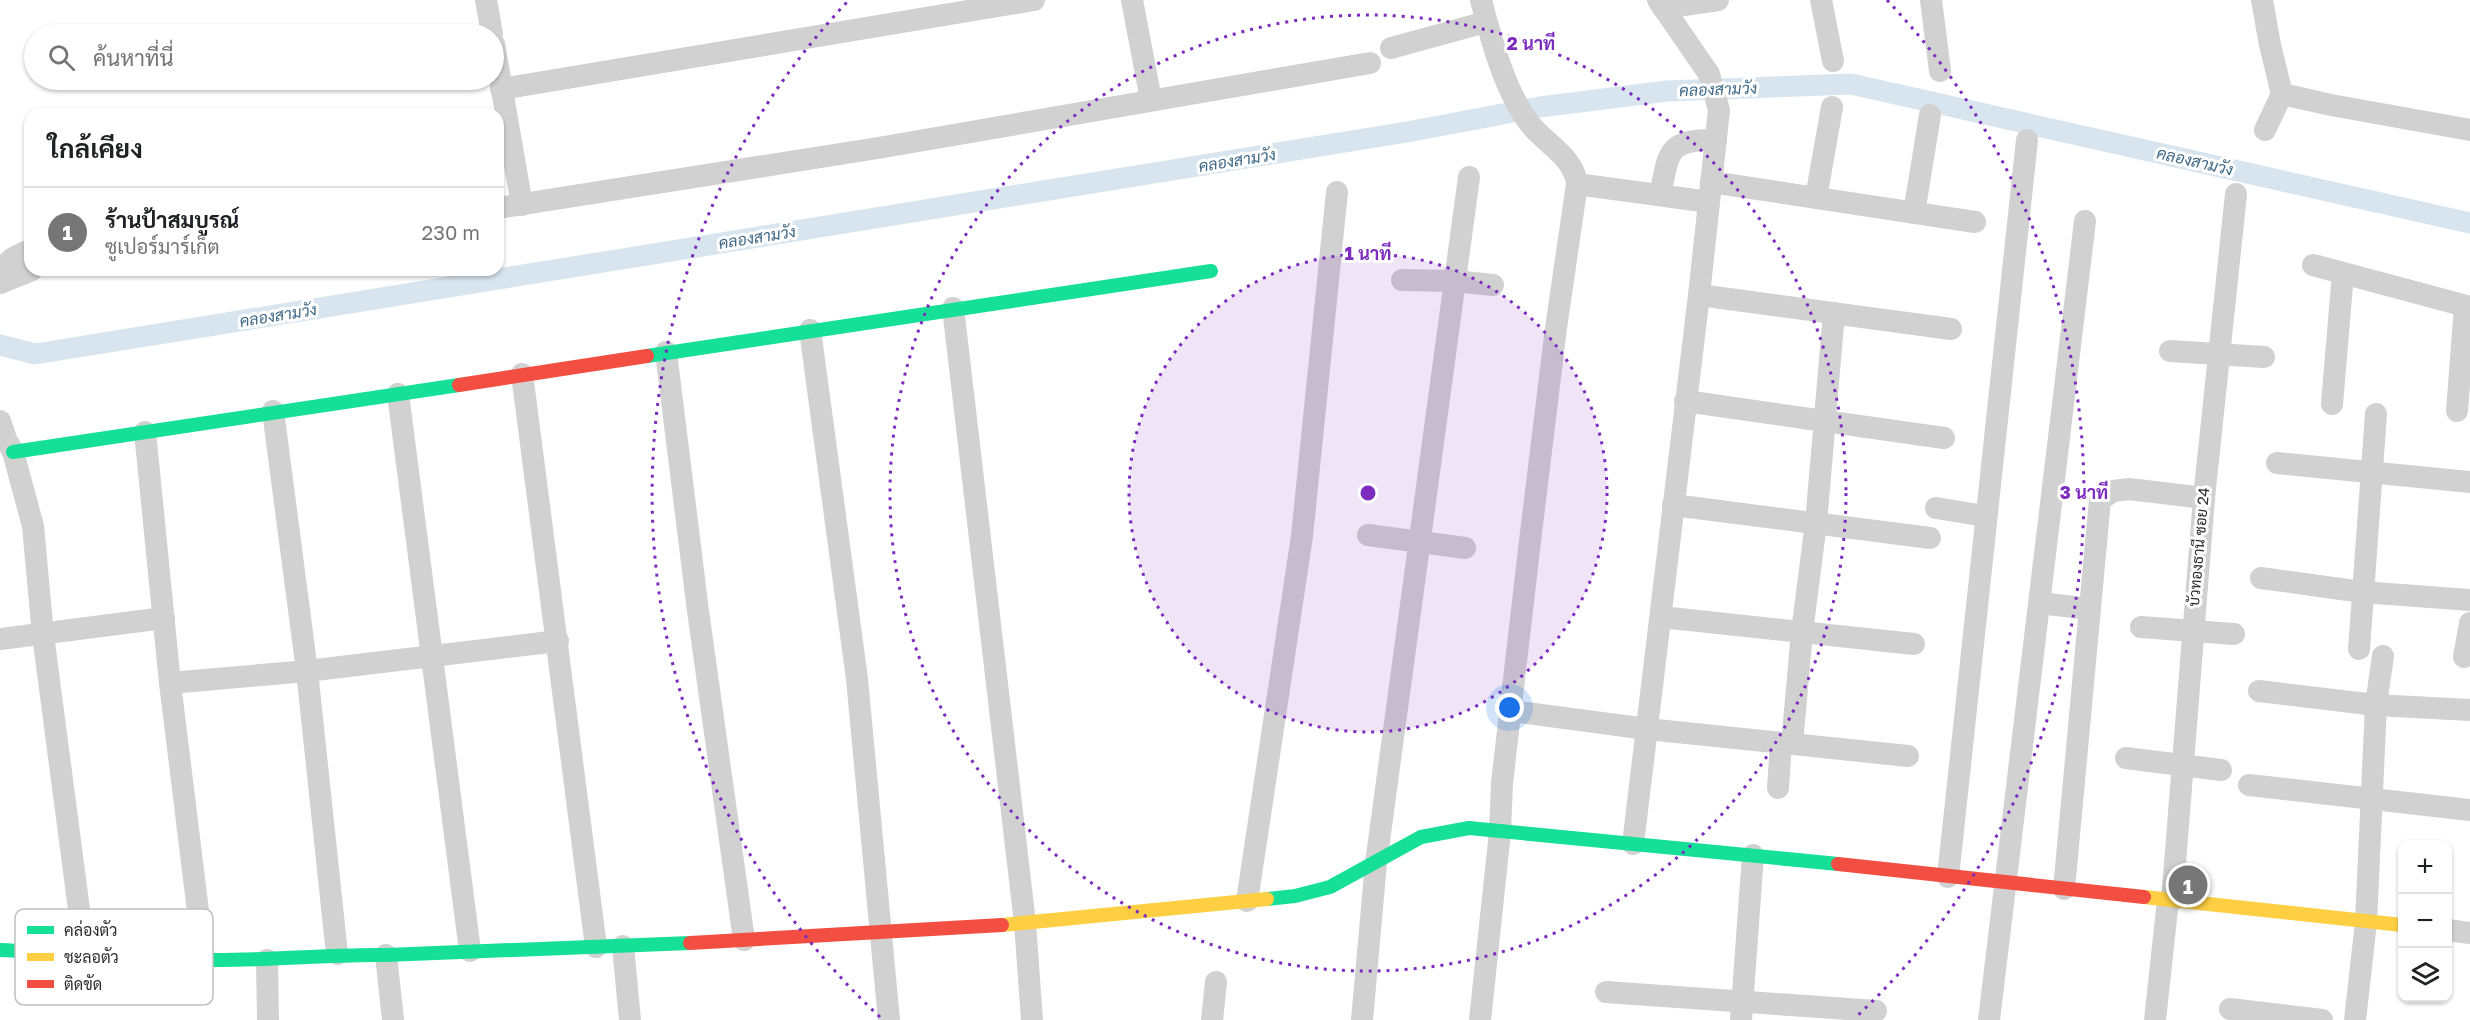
<!DOCTYPE html>
<html lang="th">
<meta charset="utf-8">
<style>
:root{--surface:#fff;--page:#f6f6f6;--text:#202124;--muted:#757577;--line:#e0e0e0;--accent:#767676}
body{margin:0;font-family:"Golos Text",Sarabun,sans-serif;background:var(--page);color:var(--text)}
.controls{position:absolute;right:18px;bottom:18px;display:grid;overflow:hidden;border-radius:12px;box-shadow:0 2px 4px #0004}
.controls button{width:54px;height:54px;display:grid;place-items:center;padding:0;border:0;border-bottom:2px solid var(--line);background:var(--surface);color:var(--text);font:30px sans-serif}
.you{position:absolute;left:1510px;top:708px;width:21px;height:21px;margin:-15px;border:4px solid #fff;border-radius:50%;background:#1a73e8;box-shadow:0 0 0 9px #1a73e833}
.badge{display:grid;place-items:center;width:39px;height:39px;border-radius:50%;background:var(--accent);color:#fff;font-size:20px;font-weight:700}
.pin{position:absolute;translate:-50% -50%;border:3px solid #fff;box-shadow:0 2px 6px #0006}
.list{margin:0;padding:0;list-style:none}
h2{display:flex;justify-content:space-between;align-items:center;height:78px;margin:0;padding:0 24px;font-size:26px}
h2 small{font-size:20px;font-weight:400;color:var(--muted)}
.list li{display:grid;grid-template-columns:39px 1fr auto;gap:18px;align-items:center;box-sizing:border-box;height:90px;padding:0 24px;border-top:2px solid var(--line)}
.list b{display:block;font-size:22px;white-space:nowrap}
.list p{margin:0;font-size:20px;white-space:nowrap;color:var(--muted)}
.list em{font-size:20px;font-style:normal;color:var(--muted)}
.icon{flex:none;width:33px;height:33px;fill:none;stroke:currentColor;stroke-width:2;stroke-linecap:round;stroke-linejoin:round}
.map{position:relative;flex:none;width:2470px;height:1020px;overflow:hidden}
.search{position:absolute;background:var(--surface);box-shadow:0 2px 4px #0004;left:24px;top:24px;width:480px;height:66px;display:flex;align-items:center;gap:15px;box-sizing:border-box;padding:0 21px;border-radius:33px;color:var(--muted);font-size:22px}
.panel{position:absolute;background:var(--surface);box-shadow:0 2px 4px #0004;left:24px;top:108px;width:480px;height:168px;border-radius:18px}
.map>svg:first-child{display:block}
</style>
<div class="map">
<svg width="2470" height="1020" viewBox="0 0 2470 1020">
<rect width="100%" height="100%" fill="#fff"/>
<g fill="none" stroke-linecap="round" stroke-linejoin="round">
<path stroke="#d8e5ef" stroke-width="21" d="M0,345L35,354L1407,132L1540,107L1667,91L1851,84L2470,223"/>
<g stroke="#d1d1d1" stroke-width="22">
<path d="M486,0L492,34"/>
<path d="M1132,0L1151,100"/>
<path d="M1821,0L1833,61"/>
<path d="M1931,0L1940,71"/>
<path d="M2262,0L2270,45L2282,94L2331,105L2470,130"/>
<path d="M1663,8L1718,0"/>
<path d="M494,44L522,205"/>
<path d="M1391,48L1486,22"/>
<path d="M501,89L1034,0"/>
<path d="M2265,130L2282,94"/>
<path d="M1711,182L1975,222"/>
<path d="M1577,184L1709,202"/>
<path d="M1660,195C1669,153 1666,139 1716,140"/>
<path d="M1816,198L1832,107"/>
<path d="M498,208L878,148L1370,63"/>
<path d="M1914,213L1930,115"/>
<path d="M2313,265L2470,307"/>
<path d="M1402,280L1455,281L1493,285"/>
<path d="M0,283C5,260 9,259 30,250"/>
<path d="M0,283L32,270"/>
<path d="M1699,295L1951,329"/>
<path d="M953,308L1025,923L1032,1020"/>
<path d="M810,330L857,679L889,1020"/>
<path d="M2170,351L2264,357"/>
<path d="M666,352L698,611L744,940"/>
<path d="M522,374L596,947"/>
<path d="M398,394L470,951"/>
<path d="M1685,401L1944,438"/>
<path d="M2332,404L2343,273"/>
<path d="M273,411L307,671L337,954"/>
<path d="M2457,411L2465,306"/>
<path d="M0,421L6,439L13,452L33,526L43,635L85,955"/>
<path d="M145,432L170,683L204,960"/>
<path d="M2277,463L2470,482"/>
<path d="M1673,505L1930,538"/>
<path d="M1936,508L1985,516"/>
<path d="M1368,535L1465,548"/>
<path d="M2261,578L2362,592L2470,600"/>
<path d="M2040,603L2090,609"/>
<path d="M1661,617L1914,644"/>
<path d="M2141,627L2234,634"/>
<path d="M0,639L164,618"/>
<path d="M2359,649L2376,414"/>
<path d="M2464,657L2470,623"/>
<path d="M170,683L307,671L558,641"/>
<path d="M2259,691L2376,705L2470,710"/>
<path d="M1511,711L1647,729L1908,756"/>
<path d="M1792,744L1802,632L1816,523L1834,313"/>
<path d="M2126,758L2221,770"/>
<path d="M2249,785L2470,810"/>
<path d="M1778,788L1781,743"/>
<path d="M1633,844L1699,295L1719,110L1709,74L1658,0"/>
<path d="M1948,877L2027,140"/>
<path d="M2064,889L2100,500L2113,491L2129,489L2204,498"/>
<path d="M1247,901L1302,536L1337,192"/>
<path d="M2172,901L2204,498L2236,194"/>
<path d="M2448,930L2470,933"/>
<path d="M623,946L630,1020"/>
<path d="M386,955L393,1020"/>
<path d="M267,960L268,1020"/>
<path d="M1606,992L1876,1011"/>
<path d="M2230,1009L2322,1020"/>
<path d="M1212,1020L1216,982"/>
<path d="M1362,1020L1376,863L1469,177"/>
<path d="M1480,1020L1500,832L1502,783L1530,541L1556,328L1577,184C1574,157 1546,144 1530,124C1505,92 1491,39 1481,0"/>
<path d="M1741,1020L1753,855"/>
<path d="M1989,1020L2085,221"/>
<path d="M2155,1020L2168,900"/>
<path d="M2355,1020L2366,922L2376,705L2383,656"/>
</g>
<g stroke="#16e098" stroke-width="14">
<path d="M647,356L1211,271"/>
<path d="M13,452L459,385"/>
<path d="M1267,899L1295,896L1330,887L1421,837L1469,828L1838,864"/>
<path d="M0,950C69,953 138,959 207,960C267,961 326,954 386,955L690,943"/>
</g>
<g stroke="#ffcf43" stroke-width="14">
<path d="M2144,897L2402,925"/>
<path d="M1002,925L1267,899"/>
</g>
<g stroke="#f24e42" stroke-width="14">
<path d="M459,385L647,356"/>
<path d="M1838,864L2144,897"/>
<path d="M690,943L1002,925"/>
</g>
</g>
<circle cx="1368" cy="493" r="239" fill="#7b2cbf" fill-opacity=".12"/>
<g fill="none" stroke="#7b2cbf" stroke-width="3" stroke-dasharray="3 6">
<circle cx="1368" cy="493" r="239"/>
<circle cx="1368" cy="493" r="478"/>
<path d="M880 1017A716 716 0 0 1 849 0M1887 0A716 716 0 0 1 1856 1017"/>
</g>
<g text-anchor="middle" stroke-width="6" stroke-linejoin="round" paint-order="stroke">
<g font-size="15" fill="#2c2c2c" stroke="#fff">
<text transform="translate(2199 547) rotate(-85)" y="5">บัวทองธานี ซอย 24</text>
</g>
<g font-size="16" font-style="italic" fill="#406987" stroke="#fff">
<text transform="translate(1718 89) rotate(-2)" y="6">คลองสามวัง</text>
<text transform="translate(1237 160) rotate(-9)" y="6">คลองสามวัง</text>
<text transform="translate(2195 161) rotate(13)" y="6">คลองสามวัง</text>
<text transform="translate(757 237) rotate(-9)" y="6">คลองสามวัง</text>
<text transform="translate(278 315) rotate(-9)" y="6">คลองสามวัง</text>
</g>
</g>
<rect x="15" y="909" width="198" height="96" rx="9" fill="#fff" stroke="#c0c0c0" stroke-width="1.5"/>
<rect x="27" y="926" width="27" height="8" fill="#16e098"/>
<rect x="27" y="953" width="27" height="8" fill="#ffcf43"/>
<rect x="27" y="980" width="27" height="8" fill="#f24e42"/>
<g font-size="16" fill="#2c2c2c">
<text x="64" y="936">คล่องตัว</text>
<text x="64" y="963">ชะลอตัว</text>
<text x="64" y="990">ติดขัด</text>
</g>
<circle cx="1368" cy="493" r="9" fill="#7b2cbf" stroke="#fff" stroke-width="3"/>
<g font-size="18" text-anchor="middle" font-weight="bold" fill="#7b2cbf" stroke="#fff" stroke-width="6" stroke-linejoin="round" paint-order="stroke">
<text x="1531" y="50">2 นาที</text>
<text x="1368" y="260">1 นาที</text>
<text x="2084" y="499">3 นาที</text>
</g>
</svg>
<div class="controls">
<button>+</button>
<button>−</button>
<button><svg class="icon" aria-label="layers" viewBox="0 0 24 24"><path d="M12 4l9 5-9 5-9-5zM3 14l9 5 9-5"/></svg></button>
</div>
<div class="you"></div>
<div class="pin badge" style="left:2188px;top:885px">1</div>
<div class="search"><svg class="icon" aria-label="search" viewBox="0 0 24 24"><circle cx="10" cy="10" r="6"/><path d="M15 15l6 6"/></svg>ค้นหาที่นี่</div>
<section class="panel">
<h2>ใกล้เคียง<small></small></h2>
<ul class="list">
<li><span class="badge">1</span><div><b>ร้านป้าสมบูรณ์</b><p>ซูเปอร์มาร์เก็ต</p></div><em>230 m</em></li>
</ul>
</section>
</div>
